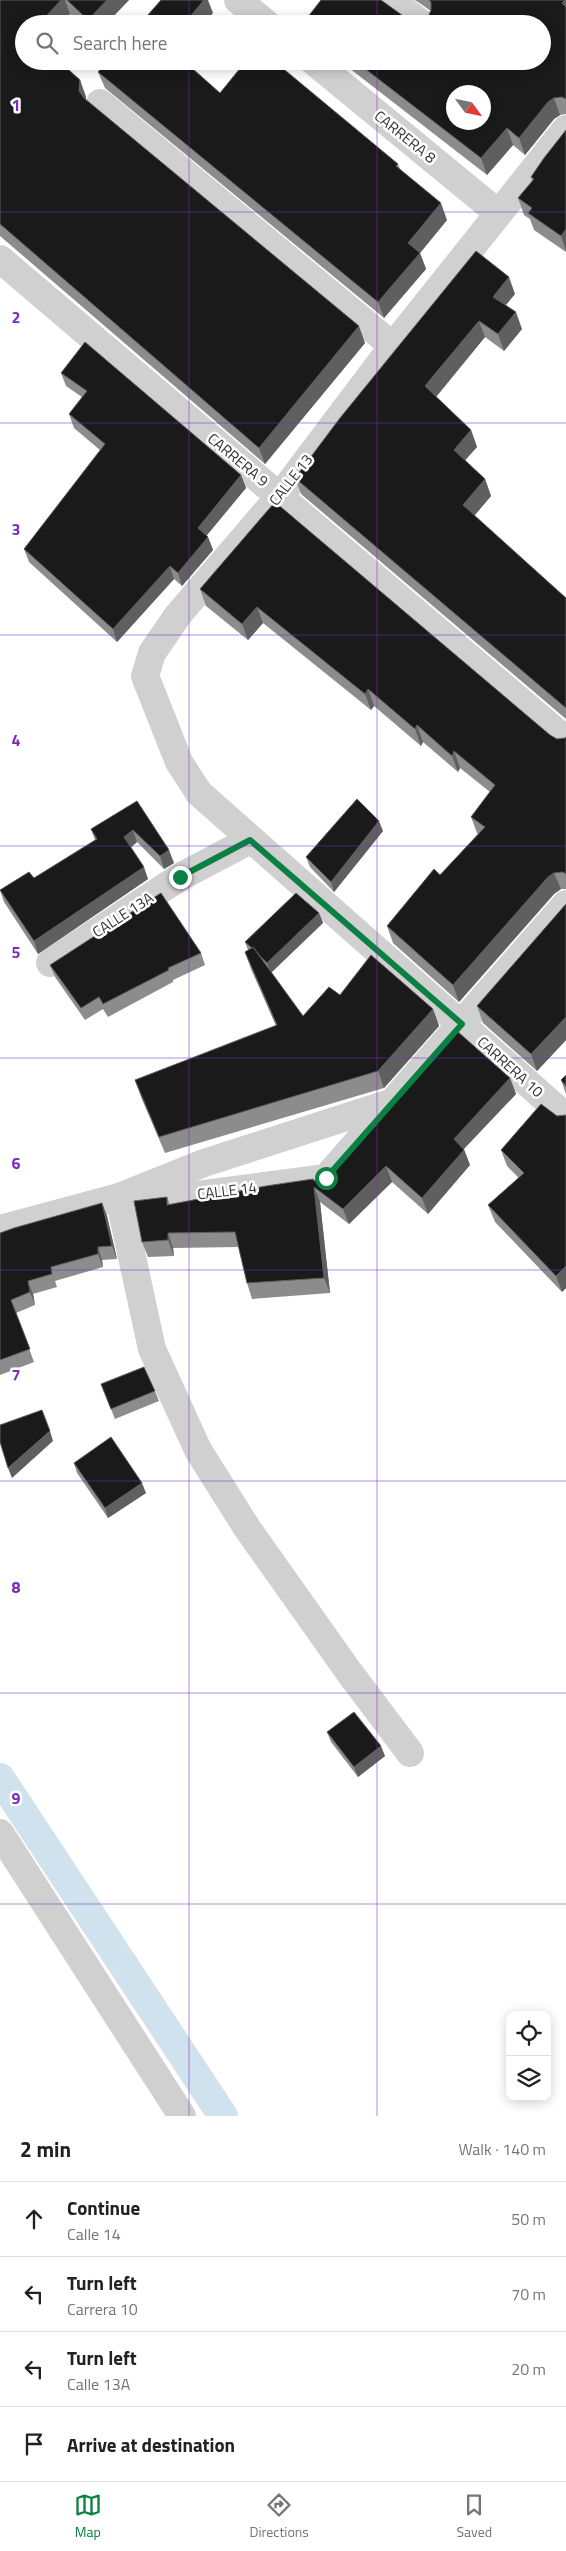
<!DOCTYPE html>
<meta charset="utf-8">
<style>
:root{--surface:#fff;--page:#f6f6f6;--text:#202124;--muted:#757577;--line:#e0e0e0;--accent:#0b8043}
body{margin:0;font-family:"Titillium Web",sans-serif;background:var(--page);color:var(--text)}
.controls{position:absolute;right:15px;bottom:15px;display:grid;overflow:hidden;border-radius:10px;box-shadow:0 2px 12px #0003}
.controls button{width:45px;height:45px;display:grid;place-items:center;padding:0;border:0;border-bottom:1px solid var(--line);background:var(--surface);color:var(--text);font:25px sans-serif}
.compass{position:absolute;left:446px;top:85px;width:45px;height:45px;border-radius:50%;background:var(--surface);box-shadow:0 2px 12px #0003;rotate:123deg}
.stop{position:absolute;width:15px;height:15px;margin:-11px;border:4px solid #0b8043;border-radius:50%;background:#fff}
.stop.end{background:#0b8043;border-color:#fff;box-shadow:0 1px 5px #0008}
.list{margin:0;padding:0;list-style:none}
h2{display:flex;justify-content:space-between;align-items:center;height:65px;margin:0;padding:0 20px;font-size:21px}
h2 small{font-size:16px;font-weight:400;color:var(--muted)}
.list li{display:grid;grid-template-columns:32px 1fr auto;gap:15px;align-items:center;box-sizing:border-box;height:75px;padding:0 20px;border-top:1px solid var(--line)}
.list b{display:block;font-size:19px;white-space:nowrap}
.list p{margin:0;font-size:16px;white-space:nowrap;color:var(--muted)}
.list em{font-size:16px;font-style:normal;color:var(--muted)}
.icon{flex:none;width:28px;height:28px;fill:none;stroke:currentColor;stroke-width:2;stroke-linecap:round;stroke-linejoin:round}
.map{position:relative;flex:none;width:566px;height:2116px;overflow:hidden}
.search{position:absolute;background:var(--surface);box-shadow:0 2px 12px #0003;left:15px;right:15px;top:15px;height:55px;display:flex;align-items:center;gap:12px;box-sizing:border-box;padding:0 18px;border-radius:28px;color:var(--muted);font-size:19px}
.sheet{height:365px;background:var(--surface)}
nav{display:flex;justify-content:space-around;align-items:center;box-sizing:border-box;height:70px;border-top:1px solid var(--line);background:var(--surface);font-size:14px;color:var(--muted)}
nav a{display:grid;justify-items:center;gap:2px}
nav .on{color:var(--accent)}
.map>svg:first-child{display:block}
</style>
<div class="map">
<svg width="566" height="2116" viewBox="0 0 566 2116">
<rect width="100%" height="100%" fill="#fff"/>
<g fill="none" stroke-linecap="round" stroke-linejoin="round">
<path stroke="#cfe2ee" stroke-width="30" d="M0,1778L223,2116"/>
<g stroke="#d0d0d0" stroke-width="28">
<path d="M238,0L267,24"/>
<path d="M391,0L422,24"/>
<path d="M313,61L498,213"/>
<path d="M100,103L393,346"/>
<path d="M566,129L393,346L280,496L178,615L152,653L145,676L179,762L199,793L566,1117"/>
<path d="M0,259L566,740"/>
<path d="M50,963L180,877L250,840"/>
<path d="M119,1197L152,1349L198,1450L247,1528L349,1672L410,1753"/>
<path d="M119,1197L197,1195L326,1178L566,904"/>
<path d="M0,1229L119,1197L204,1163L390,1103"/>
<path d="M0,1833L182,2116"/>
</g>
</g>
<g fill="#8c8c8c">
<path d="M0,0H129L106,24H80L70,14L60,24H24V61L80,80L86,97V100L365,343L265,464L0,236Z"/>
<path d="M415,0H566V114L560,115L554,119L525,155L513,145L487,175L340,61H542V24H305L304,22L413,23L421,22L428,17L431,11Z"/>
<path d="M98,72L220,93L398,164L400,169L447,220L420,253L426,269L384,318L105,88Z"/>
<path d="M566,130V252L534,230L530,219L524,215L518,198L532,181L531,177Z"/>
<path d="M515,294L506,305L522,329L504,351L485,337L436,397L471,430L477,447L465,460L485,479L491,496L474,516L566,598V719L301,494L295,478L340,418Z"/>
<path d="M61,373L241,475L246,488L207,535L213,550L182,586L174,579L117,642L29,562L24,549L100,450L74,428L69,414L82,397L66,386Z"/>
<path d="M275,502L550,735L557,739L565,738L566,737V889H561L554,894L459,1002L393,943L387,926L440,875L478,834L477,833L471,817L490,792L460,768L458,772L423,742L421,746L374,706L371,710L263,623L248,640L206,606L200,589Z"/>
<path d="M137,801L174,863L164,869L137,842L131,847L148,879L38,954L4,902L0,890L34,878L95,840L91,829Z"/>
<path d="M383,831L334,892L310,867L306,857Z"/>
<path d="M566,904V1040L537,1071L483,1023L477,1006Z"/>
<path d="M319,913L323,923L271,972L303,1016L340,995L433,1009L439,1026L384,1088L165,1153L141,1097L135,1080L276,1026L251,969L245,952L248,950L245,942Z"/>
<path d="M201,953L205,965L173,980V982L108,1017L103,1009L85,1020L55,977L50,965Z"/>
<path d="M566,1075V1094L561,1080Z"/>
<path d="M510,1078L516,1094L464,1149L470,1165L428,1214L392,1182L349,1224L320,1202L330,1293L252,1299L247,1283L239,1247L173,1248L174,1256L148,1257L142,1242L167,1197L170,1205L314,1181L332,1173Z"/>
<path d="M566,1115V1288L562,1292L495,1222L488,1205L519,1178L507,1166L501,1150L557,1116Z"/>
<path d="M102,1203L107,1216L117,1259L102,1260L103,1267L55,1281L57,1287L33,1294L35,1305L16,1313L34,1362L0,1375V1233Z"/>
<path d="M101,1384L155,1391L159,1401L115,1419Z"/>
<path d="M74,1463L146,1493L108,1518L77,1473Z"/>
<path d="M327,1732L385,1756L358,1777L331,1742Z"/>
</g>
<g fill="#5f5f5f">
<path d="M61,0H65L70,14L60,24H39Z"/>
<path d="M107,0H129L106,24H89L88,20Z"/>
<path d="M204,0H208L213,13L204,24H184Z"/>
<path d="M565,0H566V15L562,3Z"/>
<path d="M80,80L86,97L85,108L79,91Z"/>
<path d="M554,98L560,115L554,119L525,155L519,138L548,102Z"/>
<path d="M507,128L513,145L487,175L481,158Z"/>
<path d="M441,203L447,220L420,253L426,269L384,318L378,302L408,243Z"/>
<path d="M566,229V251L561,236Z"/>
<path d="M509,277L515,294L499,313L493,297Z"/>
<path d="M516,312L522,329L504,351L498,334Z"/>
<path d="M479,321L485,337L431,403L425,386Z"/>
<path d="M359,326L365,343L265,464L259,448Z"/>
<path d="M471,430L477,447L460,466L454,450Z"/>
<path d="M241,475L246,488L202,541L198,528Z"/>
<path d="M485,479L491,496L469,522L463,505Z"/>
<path d="M208,537L213,550L182,586L178,573Z"/>
<path d="M170,566L174,579L117,642L113,629Z"/>
<path d="M257,607L263,623L248,640L242,624Z"/>
<path d="M368,689L374,706L371,710L365,694Z"/>
<path d="M417,725L423,742L421,746L415,729Z"/>
<path d="M454,751L460,768L458,772L452,756Z"/>
<path d="M379,821L383,831L334,892L331,882Z"/>
<path d="M133,830L137,842L129,849L124,837Z"/>
<path d="M169,850L174,863L164,869L160,856Z"/>
<path d="M144,867L148,879L38,954L34,941Z"/>
<path d="M554,873L561,889L554,894L459,1002L453,985L548,877Z"/>
<path d="M319,913L323,923L271,973L267,963Z"/>
<path d="M433,1009L439,1026L384,1088L378,1071Z"/>
<path d="M566,1017V1040L537,1071L531,1054Z"/>
<path d="M510,1078L516,1094L459,1154L454,1139Z"/>
<path d="M464,1150L470,1165L428,1214L422,1198Z"/>
<path d="M386,1166L392,1182L349,1224L343,1209Z"/>
<path d="M314,1187L320,1202L330,1293L324,1278Z"/>
<path d="M102,1203L107,1216L117,1259L112,1246Z"/>
<path d="M168,1233L173,1248L174,1256L168,1240Z"/>
<path d="M98,1247L102,1260L103,1267L98,1254Z"/>
<path d="M566,1266V1288L562,1292L556,1276Z"/>
<path d="M28,1281L33,1294L35,1305L30,1292Z"/>
<path d="M50,1431L53,1441L12,1478L8,1468Z"/>
<path d="M142,1483L146,1493L108,1518L105,1508Z"/>
<path d="M381,1746L385,1756L358,1777L354,1767Z"/>
</g>
<g fill="#1a1a1a" stroke="#5f5f5f" fill-rule="evenodd">
<path d="M0,0H61L39,24H24V61H59L80,80L79,91L84,98L359,326L259,448L0,224Z"/>
<path d="M67,0H107L88,20Z"/>
<path d="M161,0H204L184,24H140Z"/>
<path d="M321,0H381L413,23L421,22L428,17L431,10V2L429,0H565L562,3L566,7V99L562,97L554,98L548,102L519,138L507,128L481,158L355,61H542V24H307L304,22ZM454,92H484V122H454Z"/>
<path d="M108,61H184L220,93L246,61H274L398,164L396,166L441,203L408,243L420,253L378,302L98,72Z"/>
<path d="M566,130V229L561,236L528,213L532,208L518,198L534,179L531,177L544,158Z"/>
<path d="M476,251L509,277L493,297L516,312L498,334L479,321L425,386L471,430L454,450L485,479L463,505L566,598V708L295,478L340,418Z"/>
<path d="M85,342L241,475L198,528L208,537L178,573L170,566L113,629L24,549L105,444L69,414L87,391L61,373Z"/>
<path d="M275,502L550,735L557,739L565,738L566,737V874L563,872L554,873L548,877L453,985L387,926L434,869L440,875L485,827L471,817L495,785L454,751L452,756L417,725L415,729L368,689L365,694L257,607L242,624L200,589Z"/>
<path d="M357,799L379,821L331,882L306,857Z"/>
<path d="M137,801L169,850L160,856L133,830L124,837L144,867L34,941L0,890L29,872L34,878L97,839L91,829Z"/>
<path d="M161,893L201,953L168,968L169,970L103,1004L99,997L81,1008L50,965Z"/>
<path d="M296,893L319,913L267,963L259,955L253,947L252,948L245,942Z"/>
<path d="M566,904V1017L531,1054L477,1006Z"/>
<path d="M253,947L303,1016L329,987L340,995L371,955L433,1009L378,1071L159,1137L135,1080L277,1025L245,952Z"/>
<path d="M457,1031L510,1078L454,1139L464,1150L422,1198L386,1166L343,1209L314,1187L324,1278L247,1283L235,1232L168,1233V1240L142,1242L134,1201L167,1197V1205L266,1186L313,1179L314,1181L332,1173Z"/>
<path d="M566,1075V1086L561,1080Z"/>
<path d="M541,1104L557,1116L566,1115V1266L556,1276L488,1205L524,1173L501,1150Z"/>
<path d="M102,1203L112,1246L98,1247V1254L51,1267L52,1274L28,1281L30,1292L11,1300L30,1349L0,1360V1233L14,1228Z"/>
<path d="M144,1367L155,1391L111,1409L101,1384Z"/>
<path d="M42,1410L50,1431L8,1468L0,1442V1425Z"/>
<path d="M111,1437L142,1483L105,1508L74,1463Z"/>
<path d="M354,1712L381,1746L354,1767L327,1732Z"/>
</g>
<g fill="none" stroke-linecap="round" stroke-linejoin="round">
<path stroke="#0b8043" stroke-width="6" d="M180,877L250,840L462,1024L326,1178"/>
</g>
<path fill="none" stroke="#7b2cbf" stroke-width="1" stroke-opacity="0.55" d="M189,0V24M377,0V24M189,61V2116M377,61V2116M0,212H566M0,423H566M0,635H566M0,846H566M0,1058H566M0,1270H566M0,1481H566M0,1693H566M0,1904H566"/>
<g text-anchor="middle" stroke-width="5" stroke-linejoin="round" paint-order="stroke">
<g font-size="15" fill="#333" stroke="#fff">
<text transform="translate(405 137) rotate(39)" y="5">CARRERA 8</text>
<text transform="translate(238 460) rotate(40)" y="5">CARRERA 9</text>
<text transform="translate(291 480) rotate(-52)" y="5">CALLE 13</text>
<text transform="translate(123 915) rotate(-33)" y="5">CALLE 13A</text>
<text transform="translate(510 1067) rotate(42)" y="5">CARRERA 10</text>
<text transform="translate(227 1191) rotate(-7)" y="5">CALLE 14</text>
</g>
</g>
<g font-size="16" text-anchor="middle" font-weight="bold" fill="#7b2cbf" stroke="#fff" stroke-width="5" stroke-linejoin="round" paint-order="stroke">
<text x="16" y="111">1</text>
<text x="16" y="323">2</text>
<text x="16" y="535">3</text>
<text x="16" y="746">4</text>
<text x="16" y="958">5</text>
<text x="16" y="1169">6</text>
<text x="16" y="1381">7</text>
<text x="16" y="1593">8</text>
<text x="16" y="1804">9</text>
</g>
</svg>
<div class="controls">
<button><svg class="icon" aria-label="locate" viewBox="0 0 24 24"><circle cx="12" cy="12" r="6"/><path d="M12 2v4M12 18v4M2 12h4M18 12h4"/></svg></button>
<button><svg class="icon" aria-label="layers" viewBox="0 0 24 24"><path d="M12 4l9 5-9 5-9-5zM3 14l9 5 9-5"/></svg></button>
</div>
<svg class="compass" viewBox="-18 -18 36 36"><path d="M0-13l5 13h-10z" fill="#e53935"/><path d="M0 13l5-13h-10z" fill="#757577"/></svg>
<div class="stop" style="left:326px;top:1178px"></div>
<div class="stop end" style="left:180px;top:877px"></div>
<div class="search"><svg class="icon" aria-label="search" viewBox="0 0 24 24"><circle cx="10" cy="10" r="6"/><path d="M15 15l6 6"/></svg>Search here</div>
</div>
<section class="sheet">
<h2>2 min<small>Walk · 140 m</small></h2>
<ul class="list">
<li><svg class="icon" aria-label="ahead" viewBox="0 0 24 24"><path d="M12 20V5M6 11l6-6 6 6"/></svg><div><b>Continue</b><p>Calle 14</p></div><em>50 m</em></li>
<li><svg class="icon" aria-label="left" viewBox="0 0 24 24"><path d="M17 20v-9H6M10 6l-5 5 5 5"/></svg><div><b>Turn left</b><p>Carrera 10</p></div><em>70 m</em></li>
<li><svg class="icon" aria-label="left" viewBox="0 0 24 24"><path d="M17 20v-9H6M10 6l-5 5 5 5"/></svg><div><b>Turn left</b><p>Calle 13A</p></div><em>20 m</em></li>
<li><svg class="icon" aria-label="arrive" viewBox="0 0 24 24"><path d="M6 21V4h12l-3 4 3 4H6"/></svg><div><b>Arrive at destination</b></div></li>
</ul>
</section>
<nav>
<a class="on"><svg class="icon" aria-label="map" viewBox="0 0 24 24"><path d="M3 6l6-2 6 2 6-2v14l-6 2-6-2-6 2zM9 4v14M15 6v14"/></svg>Map</a>
<a><svg class="icon" aria-label="directions" viewBox="0 0 24 24"><path d="M12 3l9 9-9 9-9-9zM9 14v-3h6M13 9l2 2-2 2"/></svg>Directions</a>
<a><svg class="icon" aria-label="saved" viewBox="0 0 24 24"><path d="M7 4h10v16l-5-4-5 4z"/></svg>Saved</a>
</nav>
